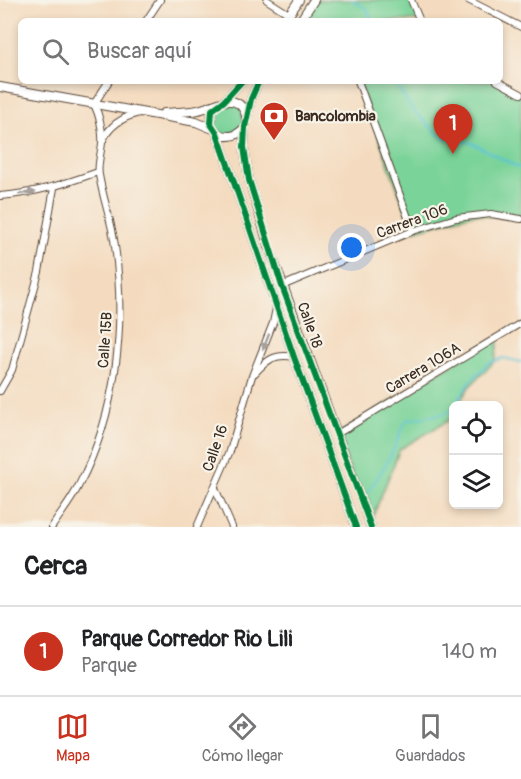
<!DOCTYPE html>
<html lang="es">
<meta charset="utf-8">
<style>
:root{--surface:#fff;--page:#f6f6f6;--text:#202124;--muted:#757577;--line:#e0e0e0;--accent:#c8321e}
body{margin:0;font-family:Pangolin,sans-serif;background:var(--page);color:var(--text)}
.controls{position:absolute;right:18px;bottom:18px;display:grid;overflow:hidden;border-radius:9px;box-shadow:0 3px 9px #0003}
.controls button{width:54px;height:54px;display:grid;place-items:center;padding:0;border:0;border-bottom:2px solid var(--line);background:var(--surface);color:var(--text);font:30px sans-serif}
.you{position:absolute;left:352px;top:248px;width:21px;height:21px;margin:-15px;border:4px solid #fff;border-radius:50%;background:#1a73e8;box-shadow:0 0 0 9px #1a73e833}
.badge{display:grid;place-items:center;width:39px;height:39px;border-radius:50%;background:var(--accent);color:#fff;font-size:20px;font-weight:700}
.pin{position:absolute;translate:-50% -50px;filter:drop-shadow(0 2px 3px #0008)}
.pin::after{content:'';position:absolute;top:32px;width:21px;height:18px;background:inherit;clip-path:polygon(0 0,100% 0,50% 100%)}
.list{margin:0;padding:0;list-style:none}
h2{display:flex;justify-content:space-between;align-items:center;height:78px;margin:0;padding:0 24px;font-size:26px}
h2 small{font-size:20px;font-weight:400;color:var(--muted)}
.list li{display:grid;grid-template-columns:39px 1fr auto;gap:18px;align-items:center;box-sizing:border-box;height:90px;padding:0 24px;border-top:2px solid var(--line)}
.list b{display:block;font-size:22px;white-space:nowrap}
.list p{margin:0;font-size:20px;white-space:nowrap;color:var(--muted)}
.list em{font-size:20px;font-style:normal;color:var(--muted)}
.icon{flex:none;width:33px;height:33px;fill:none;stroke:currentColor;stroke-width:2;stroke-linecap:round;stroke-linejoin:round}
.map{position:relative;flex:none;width:521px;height:527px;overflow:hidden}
.search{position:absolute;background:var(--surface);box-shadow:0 3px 9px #0003;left:18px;right:18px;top:18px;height:66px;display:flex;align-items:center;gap:15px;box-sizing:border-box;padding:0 21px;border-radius:9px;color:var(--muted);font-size:22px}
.sheet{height:168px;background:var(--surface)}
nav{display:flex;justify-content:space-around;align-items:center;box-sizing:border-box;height:84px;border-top:2px solid var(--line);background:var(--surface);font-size:16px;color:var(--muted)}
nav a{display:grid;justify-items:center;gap:3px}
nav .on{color:var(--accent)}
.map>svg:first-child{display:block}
</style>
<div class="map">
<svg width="521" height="527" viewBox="0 0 521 527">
<rect width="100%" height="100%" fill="#f7f3e8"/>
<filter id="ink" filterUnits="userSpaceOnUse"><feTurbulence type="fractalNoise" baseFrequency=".0167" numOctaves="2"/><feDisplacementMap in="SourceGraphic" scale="12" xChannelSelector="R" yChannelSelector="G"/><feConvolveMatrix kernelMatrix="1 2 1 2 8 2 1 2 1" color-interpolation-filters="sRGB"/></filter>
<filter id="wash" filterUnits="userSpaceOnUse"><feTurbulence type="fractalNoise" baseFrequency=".008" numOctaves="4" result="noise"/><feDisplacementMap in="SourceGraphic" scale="24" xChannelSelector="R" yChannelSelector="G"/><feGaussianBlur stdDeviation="1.35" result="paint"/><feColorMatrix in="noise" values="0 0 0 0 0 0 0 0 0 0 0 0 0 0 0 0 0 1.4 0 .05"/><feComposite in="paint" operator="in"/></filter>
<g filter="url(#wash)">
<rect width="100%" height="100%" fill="#f4dbbf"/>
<g fill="#7ad399" stroke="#5a7e5c" stroke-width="1.5">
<path d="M314,0H411L420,21H300Z"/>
<path d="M358,81H497L521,94V219L473,214L413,231Z"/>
<path d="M220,103L240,105L245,127L223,136L210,119Z"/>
<path d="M499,336L495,361L469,387L458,405L454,406L453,414L451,419L400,449L370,524L337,434Z"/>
</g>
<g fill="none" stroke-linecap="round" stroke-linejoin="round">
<g stroke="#59c3d4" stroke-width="2">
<path d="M352,0L367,9L372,21"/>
<path d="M395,81L399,90L415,112L441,137L472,143L521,169"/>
<path d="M364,500C372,484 383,471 391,455C397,443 400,431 407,420L442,414L451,410L472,379L489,363L503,358L521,362"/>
</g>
</g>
</g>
<g filter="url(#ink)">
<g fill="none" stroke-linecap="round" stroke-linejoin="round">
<g stroke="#574536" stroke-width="8">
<g id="street">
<path d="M267,0L289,14"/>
<path d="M411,0L420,21"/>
<path d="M468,0L521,27"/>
<path d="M146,21L160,0"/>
<path d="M358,81L413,231"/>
<path d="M497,81L521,94"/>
<path d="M103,140C110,125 123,117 139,113"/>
<path d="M0,196C36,193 64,184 98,172"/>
<path d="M282,286L413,231L456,218L491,214L521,219"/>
<path d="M255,373C267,360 275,353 294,357"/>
<path d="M0,391L12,370L39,272L54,188"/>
<path d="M337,434L521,323"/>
<path d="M215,488L232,527"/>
<path d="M52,527C61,513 72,500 79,485C117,413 126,325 115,246C112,222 103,199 99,175C97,165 101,154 102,143C103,129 100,117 94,104L109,81"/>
<path d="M197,527L230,451L252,376L273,323L276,308"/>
</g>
</g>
<g stroke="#574536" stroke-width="10">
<g id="secondary">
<path d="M285,21L299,0"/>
<path d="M300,21L314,0"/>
<path d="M0,87L196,122L213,129"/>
<path d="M224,101L242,81"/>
<path d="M164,113C176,112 187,112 198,110C212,107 231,93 242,107C245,111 247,116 246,121C246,128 241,132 235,135C224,138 216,135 211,124L212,110L220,103"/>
<path d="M247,117L251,99L259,81"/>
<path d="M245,127L244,147L249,180L268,244L371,527"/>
<path d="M217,133L294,357L356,527"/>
</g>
</g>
<use href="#street" stroke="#fff" stroke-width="6"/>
<use href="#secondary" stroke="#fff" stroke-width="8"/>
<g stroke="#f7f3e8" stroke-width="10">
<g id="cycleway">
<path d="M242,81L224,101L212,110L211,124L217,133L294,357L356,527"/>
<path d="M259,81L251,99L245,127L244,147L249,180L282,286L371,527"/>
</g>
</g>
<use href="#cycleway" stroke="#00873e" stroke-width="6"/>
</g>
<defs><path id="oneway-solid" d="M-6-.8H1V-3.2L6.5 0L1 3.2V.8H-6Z" transform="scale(1.5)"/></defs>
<g fill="#a79f9a">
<use href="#oneway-solid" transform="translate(27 193) rotate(-8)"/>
<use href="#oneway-solid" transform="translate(266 342) rotate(111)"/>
</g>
</g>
<defs>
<g id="bank-pin" transform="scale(1.5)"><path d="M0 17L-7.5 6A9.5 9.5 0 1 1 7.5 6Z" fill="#c8321e" stroke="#f7f3e8"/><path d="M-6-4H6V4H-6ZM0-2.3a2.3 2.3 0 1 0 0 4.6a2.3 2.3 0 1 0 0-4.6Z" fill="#fff"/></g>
</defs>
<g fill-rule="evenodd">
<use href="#bank-pin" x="274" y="116"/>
</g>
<g text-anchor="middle" stroke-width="4.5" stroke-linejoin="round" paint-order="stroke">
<g font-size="15" font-weight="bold" fill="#3b2a1e" stroke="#f7f3e8" text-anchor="start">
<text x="295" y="121">Bancolombia</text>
</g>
<g font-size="15" fill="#3b2a1e" stroke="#f7f3e8">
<text transform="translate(412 221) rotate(-20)" y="5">Carrera 106</text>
<text transform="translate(310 325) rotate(70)" y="5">Calle 18</text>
<text transform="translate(105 340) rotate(-86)" y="5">Calle 15B</text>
<text transform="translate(423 368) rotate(-31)" y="5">Carrera 106A</text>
<text transform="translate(215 448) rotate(-71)" y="5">Calle 16</text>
</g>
</g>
</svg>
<div class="controls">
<button><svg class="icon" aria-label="locate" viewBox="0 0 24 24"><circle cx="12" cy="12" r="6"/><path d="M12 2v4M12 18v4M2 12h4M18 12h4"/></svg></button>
<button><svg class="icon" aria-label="layers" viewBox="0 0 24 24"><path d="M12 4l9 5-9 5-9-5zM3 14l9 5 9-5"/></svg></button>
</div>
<div class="you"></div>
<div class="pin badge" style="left:453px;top:154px">1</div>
<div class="search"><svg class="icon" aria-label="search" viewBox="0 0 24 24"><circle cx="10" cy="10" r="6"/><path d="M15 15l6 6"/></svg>Buscar aquí</div>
</div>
<section class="sheet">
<h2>Cerca<small></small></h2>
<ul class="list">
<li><span class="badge">1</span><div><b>Parque Corredor Rio Lili</b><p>Parque</p></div><em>140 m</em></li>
</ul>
</section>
<nav>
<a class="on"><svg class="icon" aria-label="map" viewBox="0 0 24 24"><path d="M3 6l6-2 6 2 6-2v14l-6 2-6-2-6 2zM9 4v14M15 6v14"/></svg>Mapa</a>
<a><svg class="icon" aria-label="directions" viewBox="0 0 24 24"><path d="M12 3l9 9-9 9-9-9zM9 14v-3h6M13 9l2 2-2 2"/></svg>Cómo llegar</a>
<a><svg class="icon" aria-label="saved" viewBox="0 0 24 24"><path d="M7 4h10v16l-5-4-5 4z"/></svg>Guardados</a>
</nav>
